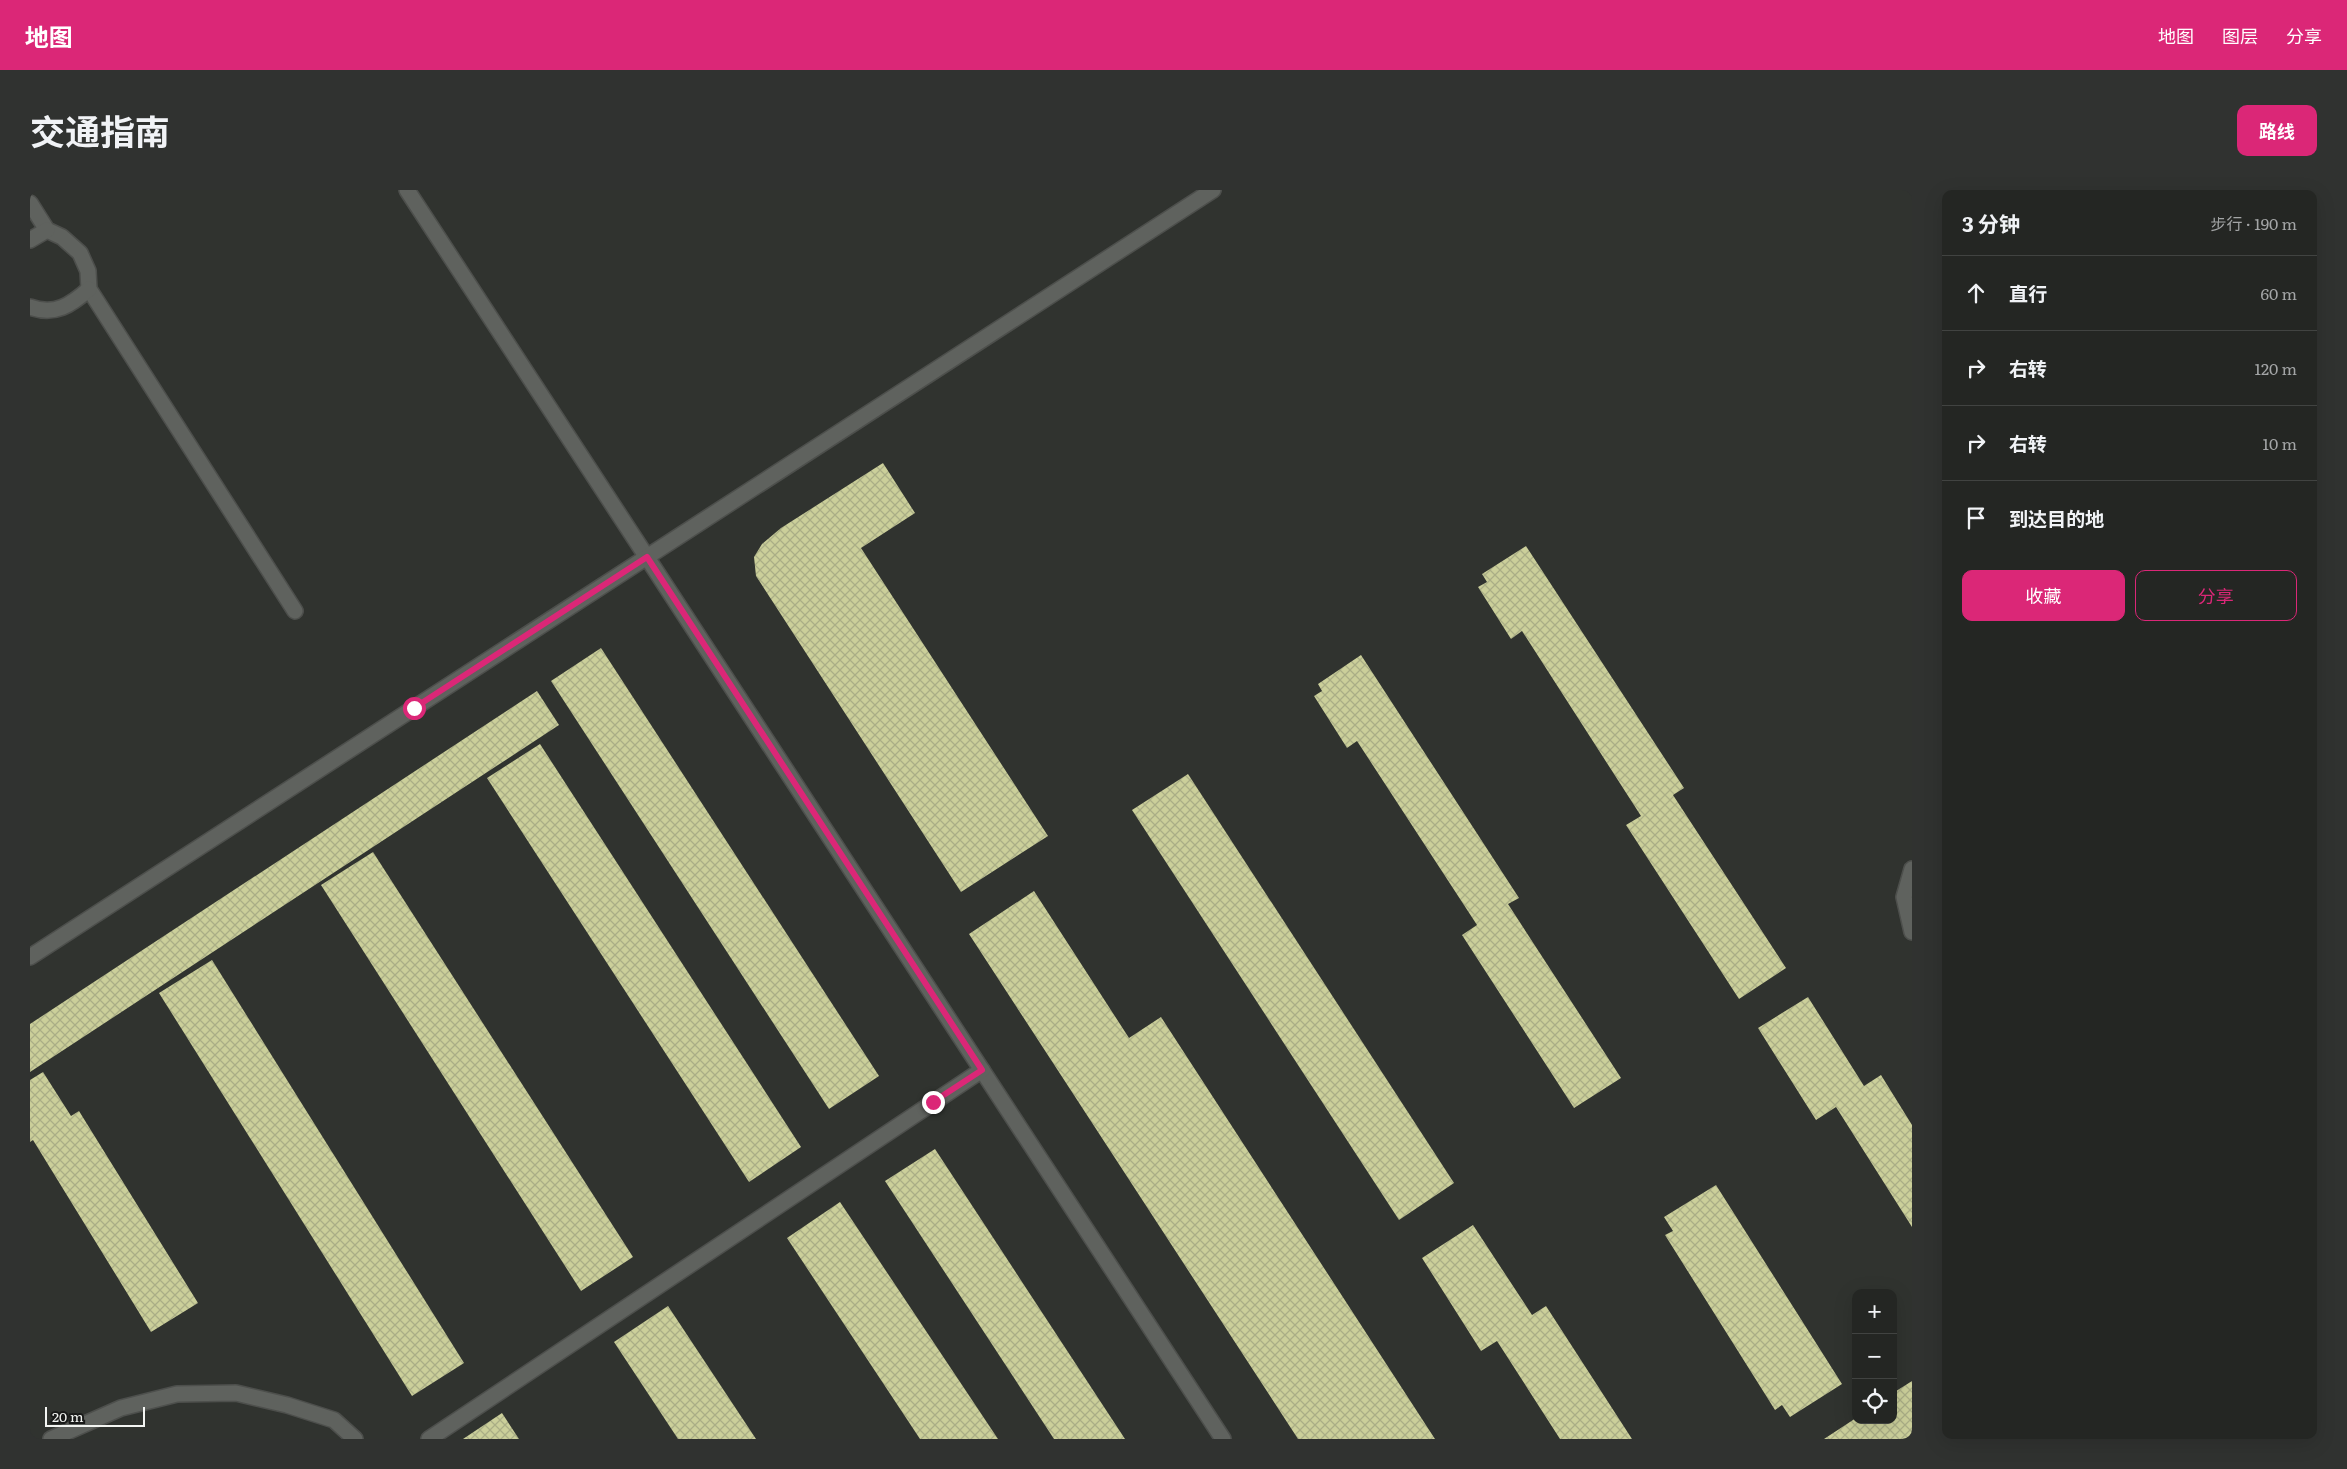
<!DOCTYPE html>
<html lang="zh">
<meta charset="utf-8">
<style>
:root{--surface:#242623;--page:#303230;--text:#f1f3f6;--muted:#a3a5a6;--line:#414341;--accent:#db2777}
body{margin:0;font-family:Literata,"Noto Sans SC",serif;background:var(--page);color:var(--text)}
.controls{position:absolute;right:15px;bottom:15px;display:grid;overflow:hidden;border-radius:10px;box-shadow:0 5px 20px #0002}
.controls button{width:45px;height:45px;display:grid;place-items:center;padding:0;border:0;border-bottom:1px solid var(--line);background:var(--surface);color:var(--text);font:25px sans-serif}
.scale{position:absolute;left:15px;bottom:12px;width:100px;box-sizing:border-box;padding-left:5px;border:2px solid #f3f5f2;border-top:0;font-size:14px;line-height:18px;white-space:nowrap;color:#f3f5f2;-webkit-text-stroke:4px #191a19;paint-order:stroke}
.stop{position:absolute;width:15px;height:15px;margin:-11px;border:4px solid #db2777;border-radius:50%;background:#fff}
.stop.end{background:#db2777;border-color:#fff;box-shadow:0 1px 5px #0008}
.list{margin:0;padding:0;list-style:none}
h2{display:flex;justify-content:space-between;align-items:center;height:65px;margin:0;padding:0 20px;font-size:21px}
h2 small{font-size:16px;font-weight:400;color:var(--muted)}
.list li{display:grid;grid-template-columns:32px 1fr auto;gap:15px;align-items:center;box-sizing:border-box;height:75px;padding:0 20px;border-top:1px solid var(--line)}
.list b{display:block;font-size:19px;white-space:nowrap}
.list em{font-size:16px;font-style:normal;color:var(--muted)}
.actions{display:flex;gap:10px;padding:15px 20px}
.actions a{flex:1;padding:11px 0;border:1px solid var(--accent);border-radius:10px;text-align:center;font-size:18px;color:var(--accent)}
.actions .main{background:var(--accent);color:#fff}
.icon{flex:none;width:28px;height:28px;fill:none;stroke:currentColor;stroke-width:2;stroke-linecap:round;stroke-linejoin:round}
.map{position:relative;flex:none;width:1882px;height:1249px;overflow:hidden;border-radius:10px}
header{display:flex;align-items:center;gap:30px;box-sizing:border-box;height:70px;padding:0 25px;background:var(--accent);color:#fff}
header strong{font-size:24px}
nav{display:flex;gap:28px;margin-inline-start:auto;font-size:18px}
.intro{display:flex;align-items:center;justify-content:space-between;box-sizing:border-box;height:120px;padding:0 30px}
h1{margin:0;font-size:35px}
.button{padding:12px 22px;border-radius:10px;background:var(--accent);color:#fff;font-size:18px;font-weight:700}
main{display:flex;gap:30px;padding:0 30px}
aside{flex:1;background:var(--surface);border-radius:10px;box-shadow:0 5px 20px #0002}
.map>svg:first-child{display:block}
</style>
<header>
<strong>地图</strong>
<nav><a>地图</a><a>图层</a><a>分享</a></nav>
</header>
<div class="intro"><h1>交通指南</h1><a class="button">路线</a></div>
<main>
<div class="map">
<svg width="1882" height="1249" viewBox="0 0 1882 1249">
<defs>
<pattern id="building-cross-hatch" width="8" height="8" patternUnits="userSpaceOnUse" patternTransform="scale(1.25)"><rect width="8" height="8" fill="#cbcf9a"/><path d="M0 0l8 8M0 8l8-8" fill="none" stroke="#aaae86"/></pattern>
</defs>
<rect width="100%" height="100%" fill="#30332f"/>
<g fill="url(#building-cross-hatch)">
<path d="M853,273L885,323L831,358L1018,646L931,702L726,386L724,367L732,354L751,338Z"/>
<path d="M1496,356L1654,598L1643,605L1756,778L1709,809L1596,635L1611,626L1492,441L1481,449L1448,397L1457,392L1452,384Z"/>
<path d="M571,458L849,886L799,919L521,491Z"/>
<path d="M1331,465L1489,708L1478,714L1591,888L1544,918L1432,745L1447,735L1327,551L1317,558L1284,506L1292,501L1288,494Z"/>
<path d="M507,501L529,535L0,882V834Z"/>
<path d="M510,554L771,957L719,992L457,588Z"/>
<path d="M1158,584L1424,993L1369,1030L1102,620Z"/>
<path d="M343,662L603,1067L551,1101L291,695Z"/>
<path d="M1004,701L1099,848L1131,827L1405,1249H1268L939,744Z"/>
<path d="M182,770L434,1173L382,1206L129,803Z"/>
<path d="M1778,807L1834,896L1851,885L1882,935V1037L1806,917L1786,930L1728,838Z"/>
<path d="M13,882L41,926L49,921L168,1113L121,1142L3,950L0,952V890Z"/>
<path d="M905,959L1095,1249H1024L855,991Z"/>
<path d="M1686,995L1812,1194L1760,1227L1752,1215L1745,1220L1635,1045L1643,1041L1634,1027Z"/>
<path d="M810,1012L968,1249H890L757,1048Z"/>
<path d="M1443,1035L1502,1125L1516,1116L1602,1249H1530L1467,1151L1451,1161L1392,1068Z"/>
<path d="M638,1116L726,1249H648L584,1152Z"/>
<path d="M1882,1191V1249H1794L1826,1228V1230H1863V1203Z"/>
<path d="M472,1223L489,1249H433Z"/>
</g>
<g fill="none" stroke-linecap="round" stroke-linejoin="round">
<g stroke="#4d4f4c" stroke-width="18">
<g id="minor">
<path d="M377,0L1193,1249"/>
<path d="M0,13L17,40L32,47L50,63L58,81L59,99L265,421"/>
<path d="M0,50L17,40"/>
<path d="M0,117C25,126 41,115 59,99"/>
<path d="M1882,679L1874,707L1882,742"/>
<path d="M0,767L1183,0"/>
<path d="M21,1249L91,1218L147,1204L206,1203L257,1215L304,1230L325,1249"/>
<path d="M399,1249L952,880"/>
</g>
</g>
<use href="#minor" stroke="#5f625e" stroke-width="15"/>
</g>
<g fill="none" stroke-linecap="round" stroke-linejoin="round">
<path stroke="#db2777" stroke-width="6" d="M384,518L617,367L952,880L903,912"/>
</g>
</svg>
<div class="controls">
<button>+</button>
<button>−</button>
<button><svg class="icon" aria-label="locate" viewBox="0 0 24 24"><circle cx="12" cy="12" r="6"/><path d="M12 2v4M12 18v4M2 12h4M18 12h4"/></svg></button>
</div>
<div class="scale">20 m</div>
<div class="stop" style="left:384px;top:518px"></div>
<div class="stop end" style="left:903px;top:912px"></div>
</div>
<aside>
<h2>3 分钟<small>步行 · 190 m</small></h2>
<ul class="list">
<li><svg class="icon" aria-label="ahead" viewBox="0 0 24 24"><path d="M12 20V5M6 11l6-6 6 6"/></svg><div><b>直行</b></div><em>60 m</em></li>
<li><svg class="icon" aria-label="right" viewBox="0 0 24 24"><path d="M7 20v-9h11M14 6l5 5-5 5"/></svg><div><b>右转</b></div><em>120 m</em></li>
<li><svg class="icon" aria-label="right" viewBox="0 0 24 24"><path d="M7 20v-9h11M14 6l5 5-5 5"/></svg><div><b>右转</b></div><em>10 m</em></li>
<li><svg class="icon" aria-label="arrive" viewBox="0 0 24 24"><path d="M6 21V4h12l-3 4 3 4H6"/></svg><div><b>到达目的地</b></div></li>
</ul>
<div class="actions"><a class="main">收藏</a><a>分享</a></div>
</aside>
</main>
